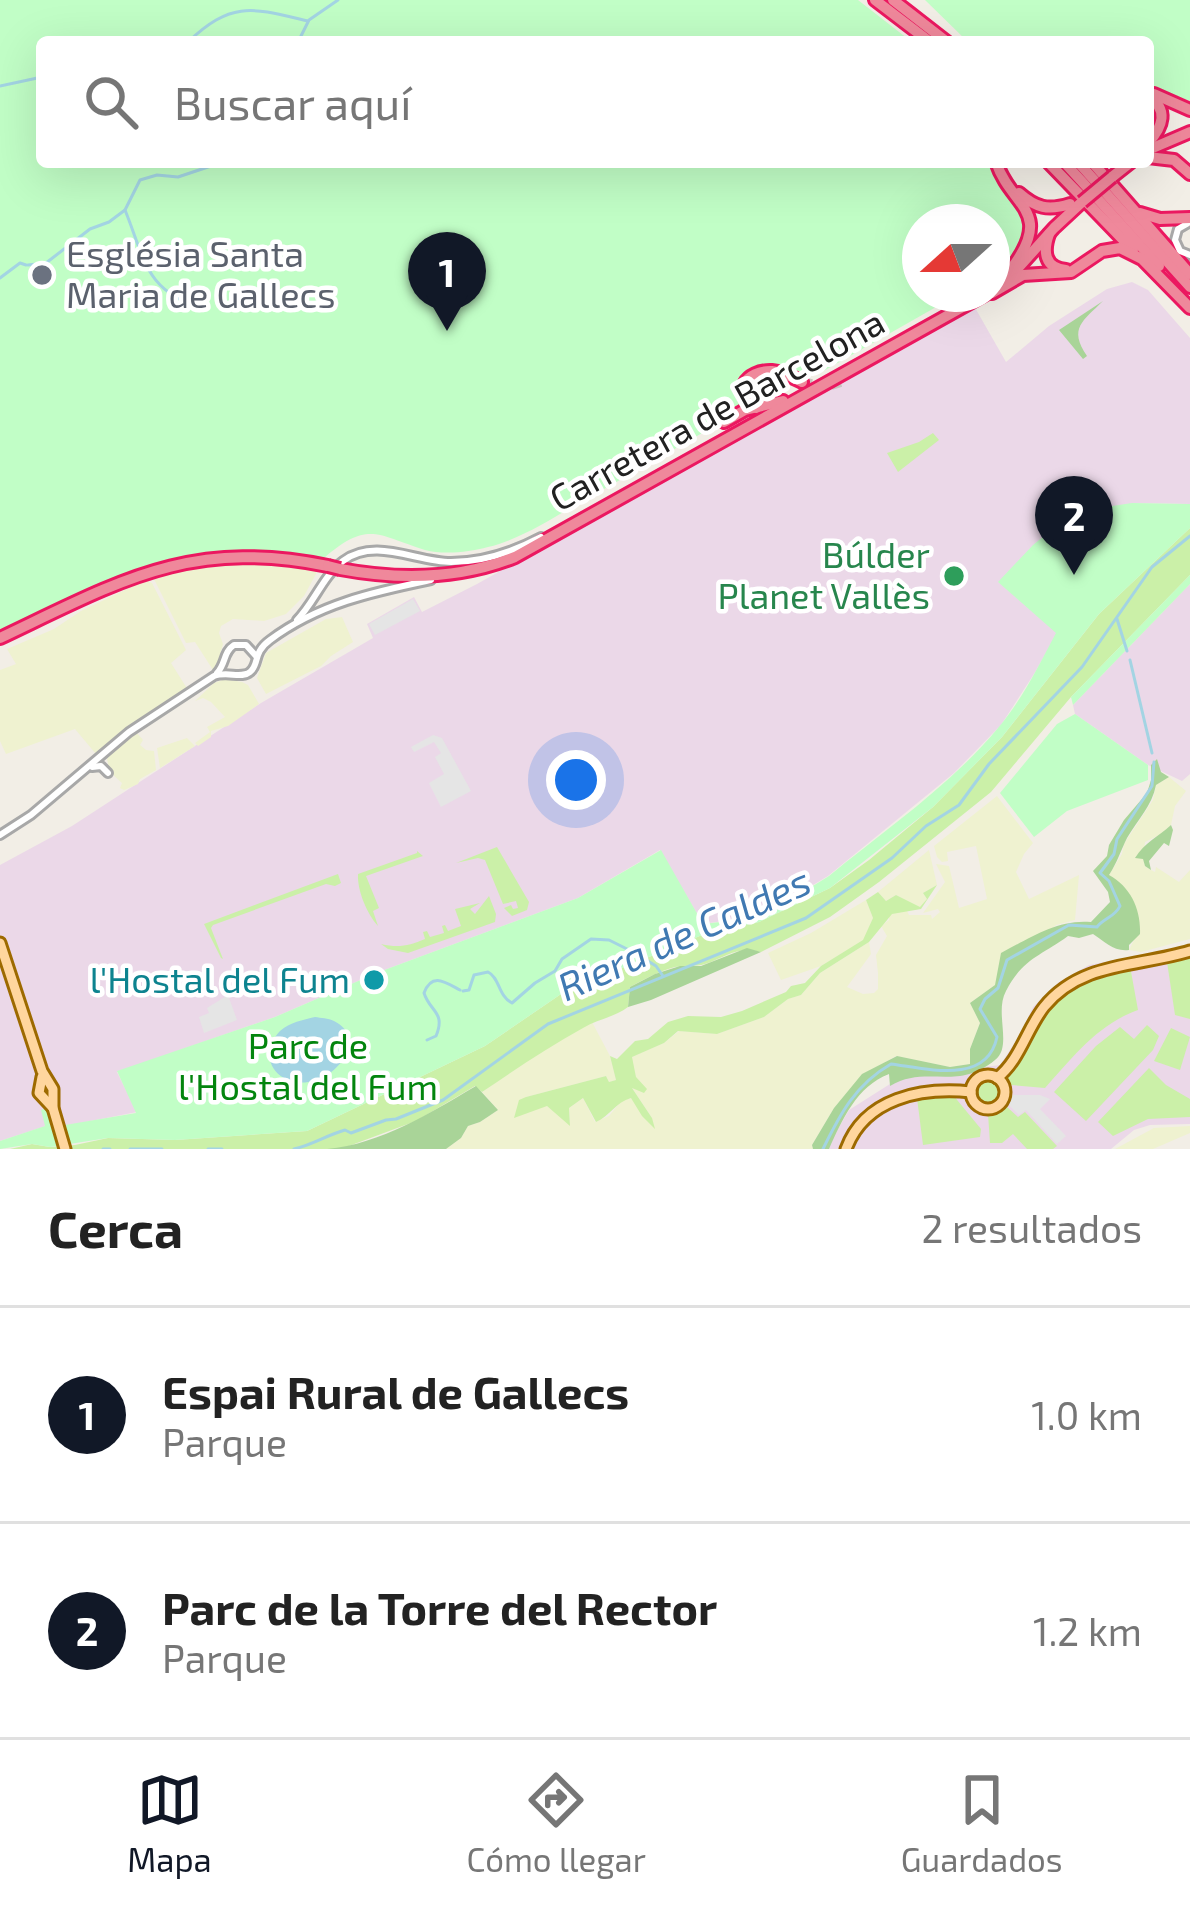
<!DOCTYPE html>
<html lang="es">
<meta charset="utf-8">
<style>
:root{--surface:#fff;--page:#f6f6f6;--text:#222;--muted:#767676;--line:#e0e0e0;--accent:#111827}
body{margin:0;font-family:"Exo 2",sans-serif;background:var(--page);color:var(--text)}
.compass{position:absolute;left:902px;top:204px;width:108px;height:108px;border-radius:50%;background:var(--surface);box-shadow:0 12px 48px #0002;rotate:249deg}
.you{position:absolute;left:576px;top:780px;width:42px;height:42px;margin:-30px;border:9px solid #fff;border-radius:50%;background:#1a73e8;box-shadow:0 0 0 18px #1a73e833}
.badge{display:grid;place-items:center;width:78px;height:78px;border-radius:50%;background:var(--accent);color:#fff;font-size:39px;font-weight:700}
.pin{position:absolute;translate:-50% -99px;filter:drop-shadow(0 3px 6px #0008)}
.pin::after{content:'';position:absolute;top:63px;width:42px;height:36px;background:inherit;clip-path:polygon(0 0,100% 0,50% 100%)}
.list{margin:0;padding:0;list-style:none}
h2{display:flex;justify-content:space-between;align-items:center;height:156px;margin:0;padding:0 48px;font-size:51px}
h2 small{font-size:39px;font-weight:400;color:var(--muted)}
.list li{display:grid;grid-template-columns:78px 1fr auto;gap:36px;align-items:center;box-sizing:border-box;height:216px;padding:0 48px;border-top:3px solid var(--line)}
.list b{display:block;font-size:45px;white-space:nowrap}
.list p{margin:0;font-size:39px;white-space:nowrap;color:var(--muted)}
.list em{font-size:39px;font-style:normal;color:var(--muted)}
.icon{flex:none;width:66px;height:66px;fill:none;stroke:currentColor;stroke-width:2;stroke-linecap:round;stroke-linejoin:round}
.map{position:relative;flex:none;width:1190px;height:1149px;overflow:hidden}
.search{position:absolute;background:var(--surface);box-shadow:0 12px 48px #0002;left:36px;right:36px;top:36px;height:132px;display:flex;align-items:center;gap:30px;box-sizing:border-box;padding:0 42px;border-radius:12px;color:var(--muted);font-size:45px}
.sheet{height:588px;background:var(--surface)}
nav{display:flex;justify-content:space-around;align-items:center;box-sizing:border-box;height:168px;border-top:3px solid var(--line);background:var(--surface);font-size:33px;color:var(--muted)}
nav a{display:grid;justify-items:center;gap:6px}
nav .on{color:var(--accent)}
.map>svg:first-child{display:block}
</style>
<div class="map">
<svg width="1190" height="1149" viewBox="0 0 1190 1149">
<rect width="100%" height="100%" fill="#f2eee6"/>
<g fill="#ebd8e8">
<path d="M1132,282L1148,290L1190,338V504L1132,503L1034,674L1001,725L954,773L828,876L790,899L750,917L703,924L660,850L578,898L379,972L275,1017L117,1072L137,1112L65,1126L58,1106L46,1126L0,1141V865L72,826L261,703L373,638L367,624L414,597L422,612L477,584L974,306L1006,362L1049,326L1107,289Z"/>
<path d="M1190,584V774L1182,781L1148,765L1075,714L1073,705Z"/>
<path d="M1190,946V1124L1150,1125L1134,1130L1111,1149H826L849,1110L890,1084L910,1077L1000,1065L1020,1035L1033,1007L1059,982L1089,965Z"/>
</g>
<g fill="#eff2d0">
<path d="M218,561L282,562L317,572L304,596L286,614L264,621L233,619L221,626L219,633L223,644L217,665L213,670L195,642L186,643L152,575Z"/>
<path d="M146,580L152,583L186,650L171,663L188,690L136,724L96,754L75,729L6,754L0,741V670L16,664L7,649L54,629L81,611Z"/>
<path d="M342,617L353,642L331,656L321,666L266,694L257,678L266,653L326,619Z"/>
<path d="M225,679L242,682L248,685L259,704L228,726L211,731V737L198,746L195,743L210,732L207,727L225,717L211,702L203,698L195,701L214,683Z"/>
<path d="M136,732L143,740L140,745L146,750L154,751L156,770L140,779L138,784L124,790L120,788L122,783L110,772L107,759L110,752Z"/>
<path d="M187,738L195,746L160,768L157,748Z"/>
<path d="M1169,777L1186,791L1175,806L1171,825L1161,834L1145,842L1143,859L1145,866L1151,870L1155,872L1156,867L1179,882L1190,870V939L1141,952L1129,950L1135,938L1109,875L1122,854L1124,844L1153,800L1156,785Z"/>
<path d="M997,796L1033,843L1024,854L1016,872L1029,899L1079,875L1075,920L1056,925L995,985L970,1003L980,1023L970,1049V1064L950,1067L896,1056L862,1075L834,1108L812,1145L813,1149H446L461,1138L468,1126L480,1122L498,1110L482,1092L543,1050L592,1022L610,1056L616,1080L609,1082L606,1076L526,1097L547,1106L570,1124L569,1108L583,1098L595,1122L609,1116L622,1100L632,1098L642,1115L652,1118L630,1085L636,1077L631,1057L664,1043L679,1031L717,1034L764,1017L788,999L801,995L820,973L869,942L871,954L847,987L863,994L874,993L878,989V973L876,955L887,936L881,926L889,920V911L905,907L909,915H931L932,919L940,912L938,909L923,913L945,882L936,864L949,866L959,908L987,899L976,846L947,852L948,861L942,862L937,857L934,846Z"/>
<path d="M929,850L937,885L923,893L927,899L920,908L896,895L886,901L878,892Z"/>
<path d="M866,900L873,918L864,940L821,966L781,980L768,953L811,933Z"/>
<path d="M1190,1126V1133L1153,1149H1115L1154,1128Z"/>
</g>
<g fill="#cbf0a8">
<path d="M933,433L939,440L898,472L887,453L919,442Z"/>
<path d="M1190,528V575L1071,697L991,792L879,882L830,917L761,952C738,945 726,957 705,964C695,967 685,965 675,967C659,971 645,979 630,987L628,1007C615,1017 598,1019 583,1028C548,1047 515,1070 482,1092L475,1086L416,1121L341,1149H10L32,1144L50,1147L75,1145L108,1138L175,1140L307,1131L485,1046L564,992L707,933L759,922L830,888L869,860L933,807L1002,737L1099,614Z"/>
<path d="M497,847L529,902L527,910L512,916L504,908L511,905L513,909L518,908L516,901L503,904L485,860L478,858L456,863Z"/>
<path d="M417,851L423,856L366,876L379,908L373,911L378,926C367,914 357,890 358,874L417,853Z"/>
<path d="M338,874L341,883L335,886L326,884L213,925L211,928L223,959L221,958L204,924Z"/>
<path d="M937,885L921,909L892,914L869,942L820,973L801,995L788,999L764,1017L717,1034L678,1031L664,1043L632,1057L636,1077L647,1089L644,1093L632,1088L652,1118L655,1129L642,1116L631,1098C616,1102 610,1116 596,1122L583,1098L569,1108L570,1126L547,1106L514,1118L519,1100L526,1097L606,1076L609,1082L616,1080L610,1056L617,1059L635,1041L648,1039L668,1022L688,1016L721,1017L742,1011L786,992L791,986L805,983L821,966L863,940L873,918L866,900L878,892L886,901L896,895L920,907L927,899L923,893Z"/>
<path d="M489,896L496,914L495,922L408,953L388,949L381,944C398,948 409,946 425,939L423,932L427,931L430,937L444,933L442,926L445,925L448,931L461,926L455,909L480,903L470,909L475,914Z"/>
<path d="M1190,955V1019L1175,1015L1167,962Z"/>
<path d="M1130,966L1138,1010C1098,1024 1072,1058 1045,1088L1011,1085L1005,1078C1029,1041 1048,993 1092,976C1105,972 1118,969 1130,966Z"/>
<path d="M1147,1025L1159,1036L1153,1050L1086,1121L1054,1092L1096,1046L1120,1027L1134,1039Z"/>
<path d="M1171,1028L1190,1037L1180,1070L1154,1061Z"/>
<path d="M1149,1068L1166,1085L1190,1099V1117L1148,1119L1113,1136L1098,1122Z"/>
<circle cx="990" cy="1092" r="13"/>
<path d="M953,1095L981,1129L980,1137L923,1145L917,1098Z"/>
<path d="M1006,1106L1018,1117L1025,1112L1057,1146L1053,1149H1027L1013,1134L1002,1143H990L988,1114Z"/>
</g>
<g fill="#a9d498">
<path d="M1103,301C1083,321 1068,328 1087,356L1083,359L1059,330Z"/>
<path d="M1157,759L1161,772L1169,777L1156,785C1152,806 1138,819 1127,838C1121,850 1117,863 1109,875C1131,887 1141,910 1140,934L1129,945V950C1114,952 1105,942 1093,934L1079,938L1068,936C1041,956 1023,958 1006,991C994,1013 1013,1046 995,1060C956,1092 927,1064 890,1086L889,1074C857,1086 842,1120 829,1149H813L812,1145L834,1108L862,1074L897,1056L950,1067L970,1064V1049L980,1023L970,1003L995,985L1001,953C1030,938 1057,919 1091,922L1110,902L1108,892L1093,871L1107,856L1109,845L1124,820L1147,793L1151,780V765Z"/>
<path d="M1171,825L1173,830L1169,846L1164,843L1149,861L1151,870L1145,866L1143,859L1135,858C1145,842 1158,837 1171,825Z"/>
<path d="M747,948L761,952L651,1000L628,1007L630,987L655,974L680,966H701Z"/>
<path d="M476,1086L498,1110L480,1122L468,1126L461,1138L446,1149H327C381,1144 430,1113 476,1086Z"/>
</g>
<g fill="#c1fec6">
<path d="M0,0H858L912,42H42V162H992C1003,218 1062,213 992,275V222H920V294H959L820,373C796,377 749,352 739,386C736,397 737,394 741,405L729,408L723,421C675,449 627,476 579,503C551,519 521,539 488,547C469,552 444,555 425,550C377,535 368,520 324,558C255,550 187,551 121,578C81,595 42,618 0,631Z"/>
<path d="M925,0H1190V101L1148,86V42H968Z"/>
<path d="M1132,503L1190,504V528L1099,614L1002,737L933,807L830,888L759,922L707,933L564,992L485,1046L307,1131L175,1140L108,1138L50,1147L32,1144L0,1149V1141L45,1126L41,1110L57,1105L65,1125L136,1113L117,1071L275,1017L379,972L578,898L661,850L703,924C754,919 786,903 829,876C885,830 952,784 998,728C1022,700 1039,665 1056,633L998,582L1033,545L1073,512Z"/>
<path d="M1190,575V584L1073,705L1071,697Z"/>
<path d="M1075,714L1148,765V780L1067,811L1034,837L1000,793L1057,724Z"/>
</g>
<g fill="#e5e5e5">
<path d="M413,599L420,611L375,635L369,624Z"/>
<path d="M433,735L442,738L471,791L441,807L429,783L444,774L435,757L441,753L434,742L414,752L411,747Z"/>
<path d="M228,995L237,1020L204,1033L199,1017L209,1013L207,1008Z"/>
<path d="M1012,1095H1040L1050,1099L1040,1109L1066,1136L1057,1144L1026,1110L1019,1115L1007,1103Z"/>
</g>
<path fill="#a3d4e3" d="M315,1017C321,1018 328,1018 334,1021C375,1041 323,1099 284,1078C266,1068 265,1046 280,1031C290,1022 303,1020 315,1017Z"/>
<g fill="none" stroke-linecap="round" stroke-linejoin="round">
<g stroke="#a3d4e3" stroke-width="3">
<path d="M188,42C232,0 253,8 308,21"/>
<path d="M298,42L309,20L338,0"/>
<path d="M0,86L42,77"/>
<path d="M125,210C145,259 145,292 203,308"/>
<path d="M28,265L46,263L90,229L109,222L125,210L140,180L157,175L178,177L223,162"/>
<path d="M0,278L20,263L26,265"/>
<path d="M1117,619L1127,651"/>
<path d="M1130,660L1152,753"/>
<path d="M463,991L469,990L474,975L488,972C500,978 498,996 512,1003L535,983L555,971L562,959L591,939L609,940L635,953L656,966L663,976"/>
<path d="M427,1040L436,1036C446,1012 430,1012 424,993C432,972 445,982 460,990"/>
<path d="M103,1149H110"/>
<path d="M130,1149H162"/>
<path d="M208,1149H222"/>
<path d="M294,1149C312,1145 327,1135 345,1130L351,1133L386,1120L396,1119L443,1100L548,1024L806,918L892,858L926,826L959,805L989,764L1082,667L1152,567L1190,536"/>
<path d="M823,1149C840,1114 856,1084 891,1064C928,1069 987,1085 997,1037L980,1009L985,999L998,988L1007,960L1069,925L1097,927C1104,918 1115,917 1120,906L1109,881L1100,873L1114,854L1117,839L1152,786L1154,762"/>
</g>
<path stroke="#c8c5bf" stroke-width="10" stroke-dasharray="10 5" stroke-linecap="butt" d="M802,382L824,387L844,381"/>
<g stroke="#a8a8a8" stroke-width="12">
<g id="minor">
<path d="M1190,222L1178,229L1175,240L1180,251L1190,255"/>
<path d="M297,620C314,603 323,576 343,561C375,537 416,562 451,562C483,562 513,552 541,537"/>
<path d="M217,673C226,664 223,652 234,645H246L256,656"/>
<path d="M92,767L101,766L108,773"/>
<path d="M0,835L31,815L129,732L214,676C227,671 242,679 250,672C260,664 252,653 270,640C318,604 373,592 431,580"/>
</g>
</g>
<g stroke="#9d6a00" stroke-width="15">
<g id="major">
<path d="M0,943L42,1071L53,1089V1108L65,1149"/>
<circle cx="988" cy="1092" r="17"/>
<path d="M42,1077L39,1093L53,1108"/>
<path d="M997,1078C1020,1060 1026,1030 1044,1007C1081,961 1139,967 1190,951"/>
<path d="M846,1149C865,1098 921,1087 971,1092"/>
</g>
</g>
<g stroke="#eb1860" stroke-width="16">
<g id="highway">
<path d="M875,0L930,42"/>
<path d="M893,0L947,42"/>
<path d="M1154,94L1190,110"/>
<path d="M1148,96C1169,109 1163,127 1148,143"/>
<path d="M1148,150L1190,132"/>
<path d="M1148,157L1174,160L1190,174"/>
<path d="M996,162C1011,207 1053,210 1014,265"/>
<path d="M1048,162L1133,250"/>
<path d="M1064,162L1159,266"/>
<path d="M1078,162L1190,287"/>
<path d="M1092,162L1190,274"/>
<path d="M1112,177L1131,162"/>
<path d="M1019,193C1036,208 1048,211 1070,204"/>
<path d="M1140,213L1160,219L1190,218"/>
<path d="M1049,234C1043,251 1044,268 1066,270"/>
<path d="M1010,277L1054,228L1082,202"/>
<path d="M992,284L1010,269"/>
<path d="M992,293L1023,275L1071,272L1102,251L1120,248L1142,259L1190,308"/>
<path d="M756,408C730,393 746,370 772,371C783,372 792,377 802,382"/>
<path d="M724,422L745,410L783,401"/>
<path d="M340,569C399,580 458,580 515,557L986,294"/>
<path d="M0,638C120,581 190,538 328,566"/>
</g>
</g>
<use href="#minor" stroke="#fff" stroke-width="6"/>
<use href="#major" stroke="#ffd69e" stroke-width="9"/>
<use href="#highway" stroke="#ef889b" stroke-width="10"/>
<g stroke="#eb1860" stroke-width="16" stroke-linecap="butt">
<g id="highway-bridge">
<path d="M1082,202L1112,177"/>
<path d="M328,566L340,569"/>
</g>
</g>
<use href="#highway-bridge" stroke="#ef889b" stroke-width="10"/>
</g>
<circle fill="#6b7280" stroke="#fff" stroke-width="4.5" cx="42" cy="275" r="12"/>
<circle fill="#2e9e5b" stroke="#fff" stroke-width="4.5" cx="954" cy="576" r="12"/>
<circle fill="#0f9aa8" stroke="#fff" stroke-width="4.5" cx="374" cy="980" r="12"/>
<g text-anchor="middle" stroke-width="9" stroke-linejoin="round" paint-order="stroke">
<g font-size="36" fill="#5b616d" stroke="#fff" text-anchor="start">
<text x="66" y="267">Església Santa<tspan x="66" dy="41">Maria de Gallecs</tspan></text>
</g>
<g font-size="36" fill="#212121" stroke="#fff">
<text transform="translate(717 410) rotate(-29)" y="13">Carretera de Barcelona</text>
</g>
<g font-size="36" fill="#27864d" stroke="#fff" text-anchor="end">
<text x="930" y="568">Búlder<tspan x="930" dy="41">Planet Vallès</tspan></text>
</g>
<g font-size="36" fill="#0d838f" stroke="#fff" text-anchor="end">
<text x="350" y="993">l'Hostal del Fum</text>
</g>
<g font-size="36" fill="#03850e" stroke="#fff">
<text x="308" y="1059">Parc de<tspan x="308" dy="41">l'Hostal del Fum</tspan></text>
</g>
<g font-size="39" font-style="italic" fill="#4079b2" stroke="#fff">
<text transform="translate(684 934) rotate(-24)" y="14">Riera de Caldes</text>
</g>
</g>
</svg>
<svg class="compass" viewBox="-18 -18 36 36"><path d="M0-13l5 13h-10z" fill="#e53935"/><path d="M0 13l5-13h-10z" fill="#767676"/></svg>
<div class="you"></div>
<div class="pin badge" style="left:447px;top:331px">1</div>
<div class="pin badge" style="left:1074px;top:575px">2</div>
<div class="search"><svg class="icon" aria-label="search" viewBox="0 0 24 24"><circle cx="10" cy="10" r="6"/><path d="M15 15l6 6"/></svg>Buscar aquí</div>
</div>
<section class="sheet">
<h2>Cerca<small>2 resultados</small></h2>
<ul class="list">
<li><span class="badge">1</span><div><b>Espai Rural de Gallecs</b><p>Parque</p></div><em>1.0 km</em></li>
<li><span class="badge">2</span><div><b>Parc de la Torre del Rector</b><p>Parque</p></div><em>1.2 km</em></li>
</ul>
</section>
<nav>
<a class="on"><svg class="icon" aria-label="map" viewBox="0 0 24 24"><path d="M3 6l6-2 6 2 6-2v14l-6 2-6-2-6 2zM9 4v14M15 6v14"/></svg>Mapa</a>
<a><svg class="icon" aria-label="directions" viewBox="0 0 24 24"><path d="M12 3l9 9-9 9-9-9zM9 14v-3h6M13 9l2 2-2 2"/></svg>Cómo llegar</a>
<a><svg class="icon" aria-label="saved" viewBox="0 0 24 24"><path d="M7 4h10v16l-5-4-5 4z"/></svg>Guardados</a>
</nav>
